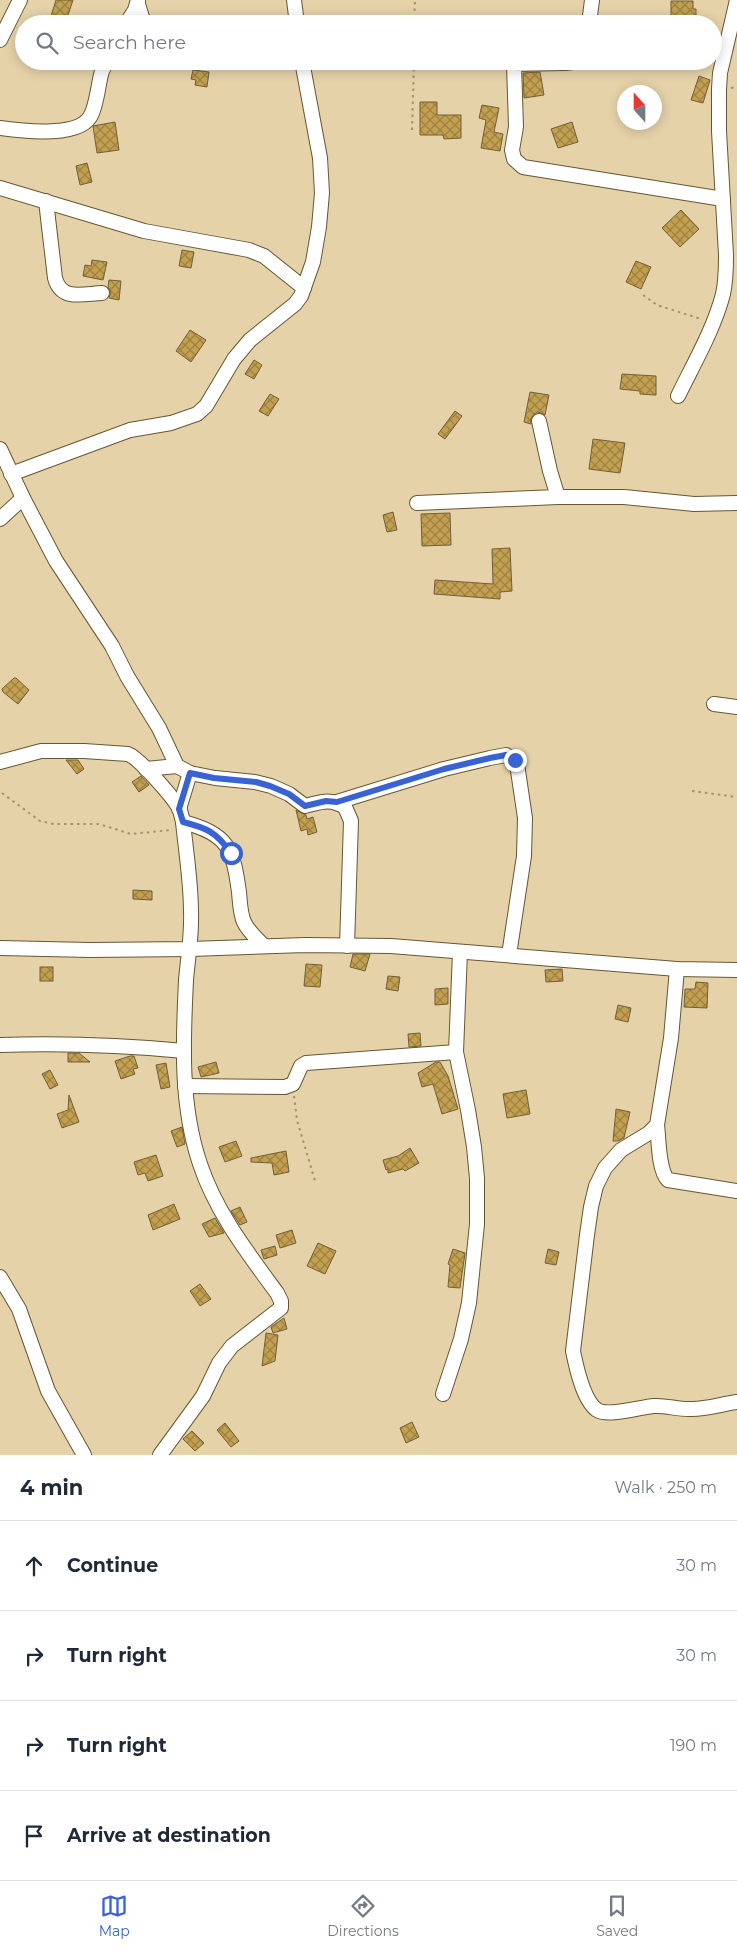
<!DOCTYPE html>
<meta charset="utf-8">
<style>
:root{--surface:#fff;--page:#f6f6f7;--text:#1f2937;--muted:#747a83;--line:#e0e1e3;--accent:#3963d3}
body{margin:0;font-family:Montserrat,sans-serif;background:var(--page);color:var(--text)}
.compass{position:absolute;left:617px;top:85px;width:45px;height:45px;border-radius:50%;background:var(--surface);box-shadow:0 2px 12px #0003;rotate:339deg}
.stop{position:absolute;width:15px;height:15px;margin:-11px;border:4px solid #3963d3;border-radius:50%;background:#fff}
.stop.end{background:#3963d3;border-color:#fff;box-shadow:0 1px 5px #0008}
.list{margin:0;padding:0;list-style:none}
h2{display:flex;justify-content:space-between;align-items:center;height:65px;margin:0;padding:0 20px;font-size:21px}
h2 small{font-size:16px;font-weight:400;color:var(--muted)}
.list li{display:grid;grid-template-columns:32px 1fr auto;gap:15px;align-items:center;box-sizing:border-box;height:90px;padding:0 20px;border-top:1px solid var(--line)}
.list b{display:block;font-size:19px;white-space:nowrap}
.list em{font-size:16px;font-style:normal;color:var(--muted)}
.icon{flex:none;width:28px;height:28px;fill:none;stroke:currentColor;stroke-width:2;stroke-linecap:round;stroke-linejoin:round}
.map{position:relative;flex:none;width:737px;height:1455px;overflow:hidden}
.search{position:absolute;background:var(--surface);box-shadow:0 2px 12px #0003;left:15px;right:15px;top:15px;height:55px;display:flex;align-items:center;gap:12px;box-sizing:border-box;padding:0 18px;border-radius:28px;color:var(--muted);font-size:19px}
.sheet{height:425px;background:var(--surface)}
nav{display:flex;justify-content:space-around;align-items:center;box-sizing:border-box;height:70px;border-top:1px solid var(--line);background:var(--surface);font-size:14px;color:var(--muted)}
nav a{display:grid;justify-items:center;gap:2px}
nav .on{color:var(--accent)}
.map>svg:first-child{display:block}
</style>
<div class="map">
<svg width="737" height="1455" viewBox="0 0 737 1455">
<defs>
<pattern id="building-cross-hatch" width="8" height="8" patternUnits="userSpaceOnUse" patternTransform="scale(1.25)"><rect width="8" height="8" fill="#c3a050"/><path d="M0 0l8 8M0 8l8-8" fill="none" stroke="#9e8241"/></pattern>
</defs>
<rect width="100%" height="100%" fill="#e5d2a9"/>
<g fill="url(#building-cross-hatch)" stroke="#705f39">
<path d="M56,0H73L66,21L51,16Z"/>
<path d="M671,1H693V9H696V20H693V24H671Z"/>
<path d="M193,70L209,72L207,87L195,85L196,80L191,79Z"/>
<path d="M540,72L544,95L524,98L523,73Z"/>
<path d="M699,76L710,80L703,103L691,100Z"/>
<path d="M420,102H437V115H461V138L444,139L443,135H420Z"/>
<path d="M482,105L499,108L494,132L503,134L500,151L481,148L486,120L479,118Z"/>
<path d="M115,122L119,150L97,153L93,126Z"/>
<path d="M572,122L578,142L558,148L551,129Z"/>
<path d="M87,163L92,182L80,185L76,166Z"/>
<path d="M681,210L699,229L680,247L662,228Z"/>
<path d="M182,250L194,252L191,268L179,266Z"/>
<path d="M92,260L107,262L103,280L83,276L85,265L91,266Z"/>
<path d="M636,261L651,267L641,289L626,282Z"/>
<path d="M109,280L121,281L119,300L109,298L111,293L108,287Z"/>
<path d="M190,330L206,340L191,362L176,351Z"/>
<path d="M254,360L262,365L254,379L245,374Z"/>
<path d="M622,374L656,376V395L640,394V391L620,389Z"/>
<path d="M530,392L549,395L545,415L538,412L534,414L531,419V424L524,422Z"/>
<path d="M270,394L279,399L268,416L259,411Z"/>
<path d="M455,411L462,416L445,439L438,434Z"/>
<path d="M593,439L625,443L620,473L589,469Z"/>
<path d="M393,512L397,530L387,532L383,515Z"/>
<path d="M450,513L451,545L422,546L421,514Z"/>
<path d="M510,548L512,591L500,592V599L434,594L435,580L493,584L492,549Z"/>
<path d="M14,678H16L29,690L18,704L3,692L2,689Z"/>
<path d="M66,760H78L84,769L77,774Z"/>
<path d="M141,776L149,785L139,792L132,782Z"/>
<path d="M296,810L306,815L307,819L313,817L317,832L308,835L307,829L301,831Z"/>
<path d="M133,890L152,891V900L133,899Z"/>
<path d="M353,954H370L365,971L350,967Z"/>
<path d="M306,964L322,965L320,987L304,986Z"/>
<rect x="40" y="967" width="13" height="14"/>
<path d="M562,969L563,981L546,982L545,970Z"/>
<path d="M388,976L400,977L398,991L386,989Z"/>
<path d="M696,982L708,983L707,1008L684,1007L685,989H695Z"/>
<path d="M448,988V1004L435,1005V989Z"/>
<path d="M618,1005L631,1008L628,1022L615,1019Z"/>
<path d="M420,1033L421,1046L409,1047L408,1034Z"/>
<path d="M68,1053H79L90,1062H68Z"/>
<path d="M130,1056H134L138,1068L133,1069L135,1074L121,1079L115,1061Z"/>
<path d="M216,1062L219,1073L201,1077L198,1067Z"/>
<path d="M436,1062H440L448,1076L458,1109L442,1114L433,1084L422,1087L418,1073Z"/>
<path d="M166,1063L170,1087L161,1089L156,1065Z"/>
<path d="M50,1070L58,1085L50,1089L42,1074Z"/>
<path d="M526,1090L530,1114L507,1118L503,1094Z"/>
<path d="M69,1095L79,1122L62,1128L57,1114L68,1110Z"/>
<path d="M616,1109L630,1112L624,1138L618,1141H613Z"/>
<path d="M182,1127L185,1144L177,1147L171,1131Z"/>
<path d="M236,1141L242,1156L225,1162L219,1147Z"/>
<path d="M410,1148L419,1163L405,1171L403,1169L388,1173V1169L386,1170L383,1160L398,1156Z"/>
<path d="M286,1151L289,1172L274,1175L272,1163L251,1162V1158Z"/>
<path d="M156,1155L163,1176L148,1181L145,1173L138,1175L134,1162Z"/>
<path d="M174,1204L180,1219L153,1230L148,1215Z"/>
<path d="M240,1207L247,1222L240,1225L231,1211Z"/>
<path d="M215,1218L224,1233L209,1237L202,1224Z"/>
<path d="M292,1230L296,1243L280,1248L276,1235Z"/>
<path d="M318,1243L336,1251L325,1274L307,1266Z"/>
<path d="M275,1246L277,1255L264,1259L261,1250Z"/>
<path d="M453,1249L465,1253L460,1288L448,1287L450,1265L448,1264Z"/>
<path d="M548,1249L559,1252L556,1265L545,1263Z"/>
<path d="M200,1284L211,1299L200,1306L190,1291Z"/>
<path d="M284,1318L287,1329L273,1333L271,1327Z"/>
<path d="M266,1333L278,1335L275,1361L262,1366Z"/>
<path d="M412,1422L419,1437L406,1443L400,1428Z"/>
<path d="M225,1423L239,1441L231,1447L217,1430Z"/>
<path d="M192,1431L204,1443L195,1451L183,1439Z"/>
</g>
<g fill="none" stroke-linecap="round" stroke-linejoin="round">
<g stroke="#675631" stroke-width="16">
<g id="street">
<path d="M294,0L297,24"/>
<path d="M138,4L144,24"/>
<path d="M126,24L135,10L138,0"/>
<path d="M589,24L592,0"/>
<path d="M0,40L20,0"/>
<path d="M221,61H257"/>
<path d="M581,61L565,63L514,64L516,127L512,150L514,159L523,167L723,199"/>
<path d="M0,128C21,131 77,138 90,117C97,106 98,84 102,71L105,65L109,61"/>
<path d="M0,188L144,231L249,250L264,256L304,288"/>
<path d="M46,201L55,278C61,301 82,294 102,293"/>
<path d="M678,396C694,363 714,329 723,294C726,281 726,268 726,255L719,131V89L720,73L737,0"/>
<path d="M539,421L550,471L558,497"/>
<path d="M0,449L23,498L56,561L112,646L127,676L159,728L177,766L190,773L215,778L255,782L271,786L289,794L305,806C322,802 329,798 345,807L351,821L347,946"/>
<path d="M11,474L130,430L171,423L197,414L206,406L234,359L250,340L295,304L301,296L313,262L319,227L322,193L320,158L302,61"/>
<path d="M417,503L558,497H624L694,504L737,503"/>
<path d="M0,519L23,498"/>
<path d="M714,704L737,707"/>
<path d="M0,762L41,751H84L128,754C139,758 175,799 180,810C181,814 182,818 183,822C186,852 191,882 191,912C192,935 188,957 186,980C183,1041 180,1105 200,1164C216,1212 247,1252 277,1293L281,1301V1308L232,1346L219,1363L203,1396L160,1455"/>
<path d="M146,769L177,766"/>
<path d="M337,802L444,769L490,758L506,755L515,760L517,764L525,818L524,856L509,955"/>
<path d="M179,809L190,773"/>
<path d="M183,822C228,834 233,848 239,892C240,902 240,913 244,922C248,931 257,939 264,946"/>
<path d="M0,948L90,950L190,949L305,945L391,946L677,969L737,970"/>
<path d="M677,969L671,1038L657,1125L649,1133L621,1150L605,1168L596,1186L591,1207L587,1235L573,1351C576,1366 583,1400 597,1410C608,1417 640,1407 654,1406C666,1405 679,1410 692,1409C707,1409 722,1404 737,1402"/>
<path d="M0,1045C62,1043 122,1045 184,1051"/>
<path d="M185,1086L285,1087L293,1084L301,1066L306,1063L456,1052"/>
<path d="M657,1125C659,1139 658,1170 668,1180L737,1191"/>
<path d="M0,1277L19,1309L48,1391L84,1455"/>
<path d="M443,1394L461,1339L469,1303L477,1224V1178L474,1147L468,1110L456,1052L460,952"/>
</g>
</g>
<g stroke="#a19272" stroke-width="2" stroke-dasharray="2.5 4" stroke-linecap="butt">
<path d="M414,24L415,0"/>
<path d="M731,88L737,87"/>
<path d="M412,130L414,61"/>
<path d="M643,295L657,305L701,319"/>
<path d="M692,791L737,797"/>
<path d="M2,793L40,821L53,824H99L131,834L171,830"/>
<path d="M294,1096L297,1120L315,1181"/>
</g>
<use href="#street" stroke="#fff" stroke-width="14"/>
</g>
<g fill="none" stroke-linecap="round" stroke-linejoin="round">
<path stroke="#3963d3" stroke-width="6" d="M231,853C216,832 207,828 183,822L179,809L190,773L214,778L256,782L270,786L289,794L305,806L326,801L337,802L444,769L490,758L506,755L515,760"/>
</g>
</svg>
<svg class="compass" viewBox="-18 -18 36 36"><path d="M0-13l5 13h-10z" fill="#e53935"/><path d="M0 13l5-13h-10z" fill="#747a83"/></svg>
<div class="stop" style="left:231px;top:853px"></div>
<div class="stop end" style="left:515px;top:760px"></div>
<div class="search"><svg class="icon" aria-label="search" viewBox="0 0 24 24"><circle cx="10" cy="10" r="6"/><path d="M15 15l6 6"/></svg>Search here</div>
</div>
<section class="sheet">
<h2>4 min<small>Walk · 250 m</small></h2>
<ul class="list">
<li><svg class="icon" aria-label="ahead" viewBox="0 0 24 24"><path d="M12 20V5M6 11l6-6 6 6"/></svg><div><b>Continue</b></div><em>30 m</em></li>
<li><svg class="icon" aria-label="right" viewBox="0 0 24 24"><path d="M7 20v-9h11M14 6l5 5-5 5"/></svg><div><b>Turn right</b></div><em>30 m</em></li>
<li><svg class="icon" aria-label="right" viewBox="0 0 24 24"><path d="M7 20v-9h11M14 6l5 5-5 5"/></svg><div><b>Turn right</b></div><em>190 m</em></li>
<li><svg class="icon" aria-label="arrive" viewBox="0 0 24 24"><path d="M6 21V4h12l-3 4 3 4H6"/></svg><div><b>Arrive at destination</b></div></li>
</ul>
</section>
<nav>
<a class="on"><svg class="icon" aria-label="map" viewBox="0 0 24 24"><path d="M3 6l6-2 6 2 6-2v14l-6 2-6-2-6 2zM9 4v14M15 6v14"/></svg>Map</a>
<a><svg class="icon" aria-label="directions" viewBox="0 0 24 24"><path d="M12 3l9 9-9 9-9-9zM9 14v-3h6M13 9l2 2-2 2"/></svg>Directions</a>
<a><svg class="icon" aria-label="saved" viewBox="0 0 24 24"><path d="M7 4h10v16l-5-4-5 4z"/></svg>Saved</a>
</nav>
